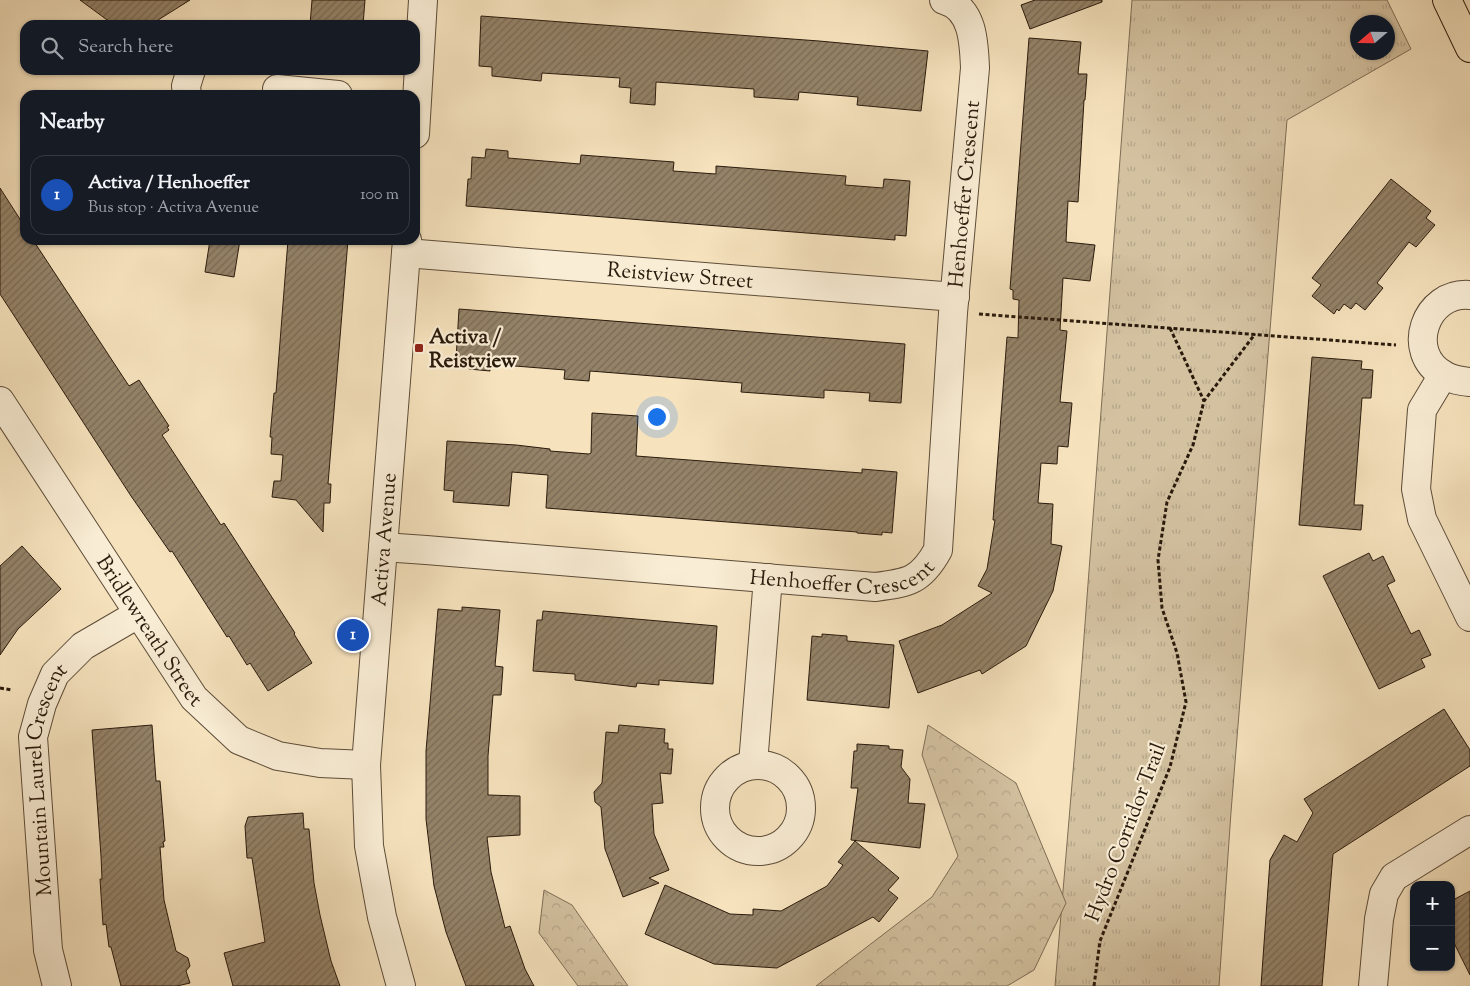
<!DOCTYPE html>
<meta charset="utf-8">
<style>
:root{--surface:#171b24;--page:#242831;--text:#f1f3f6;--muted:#9ea1a6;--line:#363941;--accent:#db2777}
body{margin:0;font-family:"Sorts Mill Goudy",serif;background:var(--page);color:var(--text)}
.controls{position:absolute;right:15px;bottom:15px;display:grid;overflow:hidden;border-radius:10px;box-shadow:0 1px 4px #0004}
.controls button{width:45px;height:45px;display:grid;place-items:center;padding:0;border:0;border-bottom:1px solid var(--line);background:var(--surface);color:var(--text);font:25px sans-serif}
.compass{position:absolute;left:1350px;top:15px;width:45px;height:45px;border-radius:50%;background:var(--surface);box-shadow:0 1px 4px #0004;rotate:250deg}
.you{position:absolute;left:656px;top:416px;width:18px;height:18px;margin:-12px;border:4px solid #fff;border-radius:50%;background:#1a73e8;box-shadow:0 0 0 8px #1a73e833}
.badge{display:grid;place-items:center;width:32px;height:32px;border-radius:50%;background:var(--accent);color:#fff;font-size:16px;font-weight:700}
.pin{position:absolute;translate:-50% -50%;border:2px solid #fff;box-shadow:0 1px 5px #0006}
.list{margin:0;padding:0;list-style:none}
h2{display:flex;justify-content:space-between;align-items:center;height:65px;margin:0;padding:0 20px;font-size:21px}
h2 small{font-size:16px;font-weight:400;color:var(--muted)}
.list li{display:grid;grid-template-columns:32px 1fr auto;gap:15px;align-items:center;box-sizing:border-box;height:80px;margin:0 10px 10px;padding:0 10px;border:1px solid var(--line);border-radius:15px}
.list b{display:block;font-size:19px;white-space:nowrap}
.list p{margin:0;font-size:16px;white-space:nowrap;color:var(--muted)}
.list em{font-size:16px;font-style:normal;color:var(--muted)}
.icon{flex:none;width:28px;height:28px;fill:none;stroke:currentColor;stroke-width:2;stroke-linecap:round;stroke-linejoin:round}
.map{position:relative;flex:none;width:1470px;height:986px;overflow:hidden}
.search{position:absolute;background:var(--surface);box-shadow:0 1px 4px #0004;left:20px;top:20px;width:400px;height:55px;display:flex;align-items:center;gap:12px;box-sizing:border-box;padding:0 18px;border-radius:15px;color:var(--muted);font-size:19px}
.panel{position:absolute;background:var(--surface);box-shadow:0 1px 4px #0004;left:20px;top:90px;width:400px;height:155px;border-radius:15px}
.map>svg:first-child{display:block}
</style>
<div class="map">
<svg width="1470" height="986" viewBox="0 0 1470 986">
<defs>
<pattern id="grass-tufts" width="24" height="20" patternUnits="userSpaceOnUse" patternTransform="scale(1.25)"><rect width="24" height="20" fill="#d3c1a0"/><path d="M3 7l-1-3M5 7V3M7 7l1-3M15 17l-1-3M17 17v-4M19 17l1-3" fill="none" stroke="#b5a589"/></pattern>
<pattern id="forest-crowns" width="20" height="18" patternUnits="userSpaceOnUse" patternTransform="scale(1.25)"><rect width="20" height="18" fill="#d3c1a0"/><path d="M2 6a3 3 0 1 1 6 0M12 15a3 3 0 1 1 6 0" fill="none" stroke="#b5a589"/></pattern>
<pattern id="building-hatch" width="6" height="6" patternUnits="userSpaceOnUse" patternTransform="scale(1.25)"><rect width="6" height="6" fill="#948369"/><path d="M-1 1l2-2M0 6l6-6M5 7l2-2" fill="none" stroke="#796a55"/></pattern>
</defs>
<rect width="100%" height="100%" fill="#f6e3be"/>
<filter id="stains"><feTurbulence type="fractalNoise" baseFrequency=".004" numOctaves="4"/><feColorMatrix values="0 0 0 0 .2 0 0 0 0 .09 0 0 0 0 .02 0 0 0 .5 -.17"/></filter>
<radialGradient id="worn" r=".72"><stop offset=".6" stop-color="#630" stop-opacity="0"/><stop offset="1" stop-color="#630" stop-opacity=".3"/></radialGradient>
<path fill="url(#grass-tufts)" stroke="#7e6e56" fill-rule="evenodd" d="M1132,0H1387L1411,49L1287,120L1231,812L1219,986H1055L1081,677ZM1358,22H1388V52H1358Z"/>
<g fill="url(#forest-crowns)" stroke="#7e6e56">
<path d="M928,725L1016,783L1066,903L1034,970L1007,986H816L932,897L958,856L922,755Z"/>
<path d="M544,890L572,905L628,986H578L539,933Z"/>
</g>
<g fill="url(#building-hatch)" stroke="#2a1a0c">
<path d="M80,0H190L158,20L154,25H114Z"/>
<path d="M312,0H365L363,25H310Z"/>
<path d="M1035,0H1102V2L1030,29L1021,5Z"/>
<path d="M481,16L819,41L928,51L921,111L857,105L858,97L799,92L798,100L754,97V89L656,82L655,105L630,103L631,88L619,87L620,78L542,73L541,81L492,76V67L479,66Z"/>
<path d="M1029,38L1081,42L1078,74H1087L1085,100H1084L1078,202L1068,201L1066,242L1095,245L1090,281L1063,278L1060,330L1067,331L1060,402L1072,403L1068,447L1058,446L1057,464L1041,463L1038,503L1053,504L1051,544L1062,546L1053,591L1026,646L982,674L980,670L918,693L899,641L942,625L992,593L978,586L987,569L995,520H993L995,494L1007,337L1018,338L1019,300L1013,299V290L1010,289Z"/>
<path d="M486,149L508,151V158L580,164L581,155L674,162L673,171L716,174V166L846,176L845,185L883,188L884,179L910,181L906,236L895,235V240L466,206L468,179H471L472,157L485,158Z"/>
<path d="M1391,179L1431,211L1426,218L1435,225L1416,247L1409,242L1377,283L1383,288L1365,310L1356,303L1351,309L1344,304L1339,311L1337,309L1334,314L1312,296L1321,285L1312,278Z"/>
<path d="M0,188L25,227V240H33L129,386L139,380L169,426L167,427L169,430L162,435L221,525L224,523L295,633L294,634L312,663L268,691L250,663L247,665L229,636L227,637L172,551L170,552L131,496L0,294Z"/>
<path d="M210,240H240L234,277L205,272Z"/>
<path d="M288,240H348L328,484H331L330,503H324L323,532L296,500L272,497L274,481H281L283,455L271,454L272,437H270L274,393H276Z"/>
<path d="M459,309L905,344L901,403L869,401L870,393L824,390V398L741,392L742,383L590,371L589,381L564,379L565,370L490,364V371L469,369L470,361L456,360Z"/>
<path d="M1312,357L1362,361L1361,369L1373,370L1371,398H1362L1354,505H1363L1361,530L1299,525Z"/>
<path d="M592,413L638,416L636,456L862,473V469L897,472L892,533L882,532V535L857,533V532L546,508L548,475L512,472L509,506L453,502L454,491L444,490L447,441L516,445L550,449V451L589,454L591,453Z"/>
<path d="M22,546L61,589L18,629L0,655V566Z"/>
<path d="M1369,553L1373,561L1383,556L1395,581L1387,585L1411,634L1419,630L1431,655L1421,659L1425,667L1379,689L1323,576Z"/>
<path d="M462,607L500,610L495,666L503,667L501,695H493L488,756V795L520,796V835L487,837L491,872L505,928L510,926L525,969L534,986H466L446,932L434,886L426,819V751L438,609L462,611Z"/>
<path d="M543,611L717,626L713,684L659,680V685L637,683L636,687L575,680V674L533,671L537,620H542Z"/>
<path d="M822,634L847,636V641L894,645L889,708L807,700L812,636L822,637Z"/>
<path d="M1444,709L1470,750V766L1333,854L1322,986H1261L1270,860L1284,835L1297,842L1313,813L1304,799Z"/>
<path d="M152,725L156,781H160L165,841L163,842L164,847H160L164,900L176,951L188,958L190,966L186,971L190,983L177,986H121L111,947H109L106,924L103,925L100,879H102L101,856L92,730Z"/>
<path d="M619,725L665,729L664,743H668V749H673L671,774L660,773L663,803L652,804L654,834L669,870L649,878L659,883L623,897L605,849L601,807L595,802L594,792L602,783L606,732L618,733Z"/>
<path d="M857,744L889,746V749L903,750L901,767L910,779L908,803L925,804L920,848L851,840L858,788H851L854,751H857Z"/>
<path d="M303,813L304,829H309L314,883L320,915L331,961L340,986H233L224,953L265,942L252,858H247L245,826L248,817Z"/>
<path d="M855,841L899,878L888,890L898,898L879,922L873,917L777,968L714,964L645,934L665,885L730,914L753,915V909L781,911L827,886L843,865L838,862Z"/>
<path d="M1470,891V975L1451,937V901Z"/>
</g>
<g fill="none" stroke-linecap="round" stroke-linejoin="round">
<g stroke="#5d4c38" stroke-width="30">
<g id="minor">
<path d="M277,89L338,95"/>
<path d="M187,95L186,86L191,70"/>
<path d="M415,134L423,0"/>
<path id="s1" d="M406,253L955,297"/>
<path d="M1470,295C1425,291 1404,353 1444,375C1452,380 1461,381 1470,382"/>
<path d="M1443,375L1422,410L1416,489L1422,519L1470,617"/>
<path id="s2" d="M0,401L194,698L239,740L278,756L320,763L366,765"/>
<path id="s3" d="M383,547L426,550L875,587C908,583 921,581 938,550L953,313L975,68C974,42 973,8 944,0"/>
<path d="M753,764L768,578"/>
<circle cx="758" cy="808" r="43"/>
<path id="s4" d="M57,986L48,950L33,737L42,704L55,674L83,646L138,614"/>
<path id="s5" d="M401,986L382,917L369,846L366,765L407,240"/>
<path d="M1373,986L1379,919L1384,894L1394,877L1470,830"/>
</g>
</g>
<g stroke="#2a1a0c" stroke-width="30">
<path id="major" d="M1447,0L1470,48"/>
</g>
<g stroke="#2a1a0c" stroke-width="3" stroke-dasharray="4 2.5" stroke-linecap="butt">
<path d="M979,314L1396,345"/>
<path d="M1170,328L1204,401"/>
<path d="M0,688L12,690"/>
<path d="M1094,986L1100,941L1170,767L1186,702L1177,653L1162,608L1158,560L1167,502L1193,445L1204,401L1255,334"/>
</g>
<use href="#minor" stroke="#f9edd5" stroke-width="28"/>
<use href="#major" stroke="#f6e3be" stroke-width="28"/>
</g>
<rect fill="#8f2418" stroke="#f9edd5" stroke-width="2" x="414" y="343" width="10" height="10" rx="2.5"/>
<g text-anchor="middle" stroke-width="4.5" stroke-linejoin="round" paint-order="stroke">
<g font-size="21" fill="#2a1a0c" stroke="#f9edd5">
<text dy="7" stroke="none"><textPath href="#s3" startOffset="928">Henhoeffer Crescent</textPath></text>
<text dy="7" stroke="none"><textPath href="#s1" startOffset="275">Reistview Street</textPath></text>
<text dy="7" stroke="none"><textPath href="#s5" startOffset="451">Activa Avenue</textPath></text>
<text dy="7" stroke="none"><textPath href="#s3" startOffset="462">Henhoeffer Crescent</textPath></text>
<text dy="7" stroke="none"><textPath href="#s2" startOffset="274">Bridlewreath Street</textPath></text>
<text dy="7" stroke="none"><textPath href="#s4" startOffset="210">Mountain Laurel Crescent</textPath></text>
<text transform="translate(1125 832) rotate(-69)" y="7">Hydro Corridor Trail</text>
</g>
<g font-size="21" font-weight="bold" fill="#2a1a0c" stroke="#f9edd5" text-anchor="start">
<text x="429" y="343">Activa /<tspan x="429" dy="24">Reistview</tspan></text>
</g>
</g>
<rect width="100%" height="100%" filter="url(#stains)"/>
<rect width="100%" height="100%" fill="url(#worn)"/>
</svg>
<div class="controls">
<button>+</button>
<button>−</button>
</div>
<svg class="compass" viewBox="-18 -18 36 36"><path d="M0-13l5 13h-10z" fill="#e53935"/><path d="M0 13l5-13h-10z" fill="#9ea1a6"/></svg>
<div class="you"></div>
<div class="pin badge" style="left:353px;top:635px;background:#1a4fb4">1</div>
<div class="search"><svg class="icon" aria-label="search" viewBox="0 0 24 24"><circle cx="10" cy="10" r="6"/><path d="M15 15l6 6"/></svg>Search here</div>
<section class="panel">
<h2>Nearby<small></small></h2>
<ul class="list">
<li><span class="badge" style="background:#1a4fb4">1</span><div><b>Activa / Henhoeffer</b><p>Bus stop · Activa Avenue</p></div><em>100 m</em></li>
</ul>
</section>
</div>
